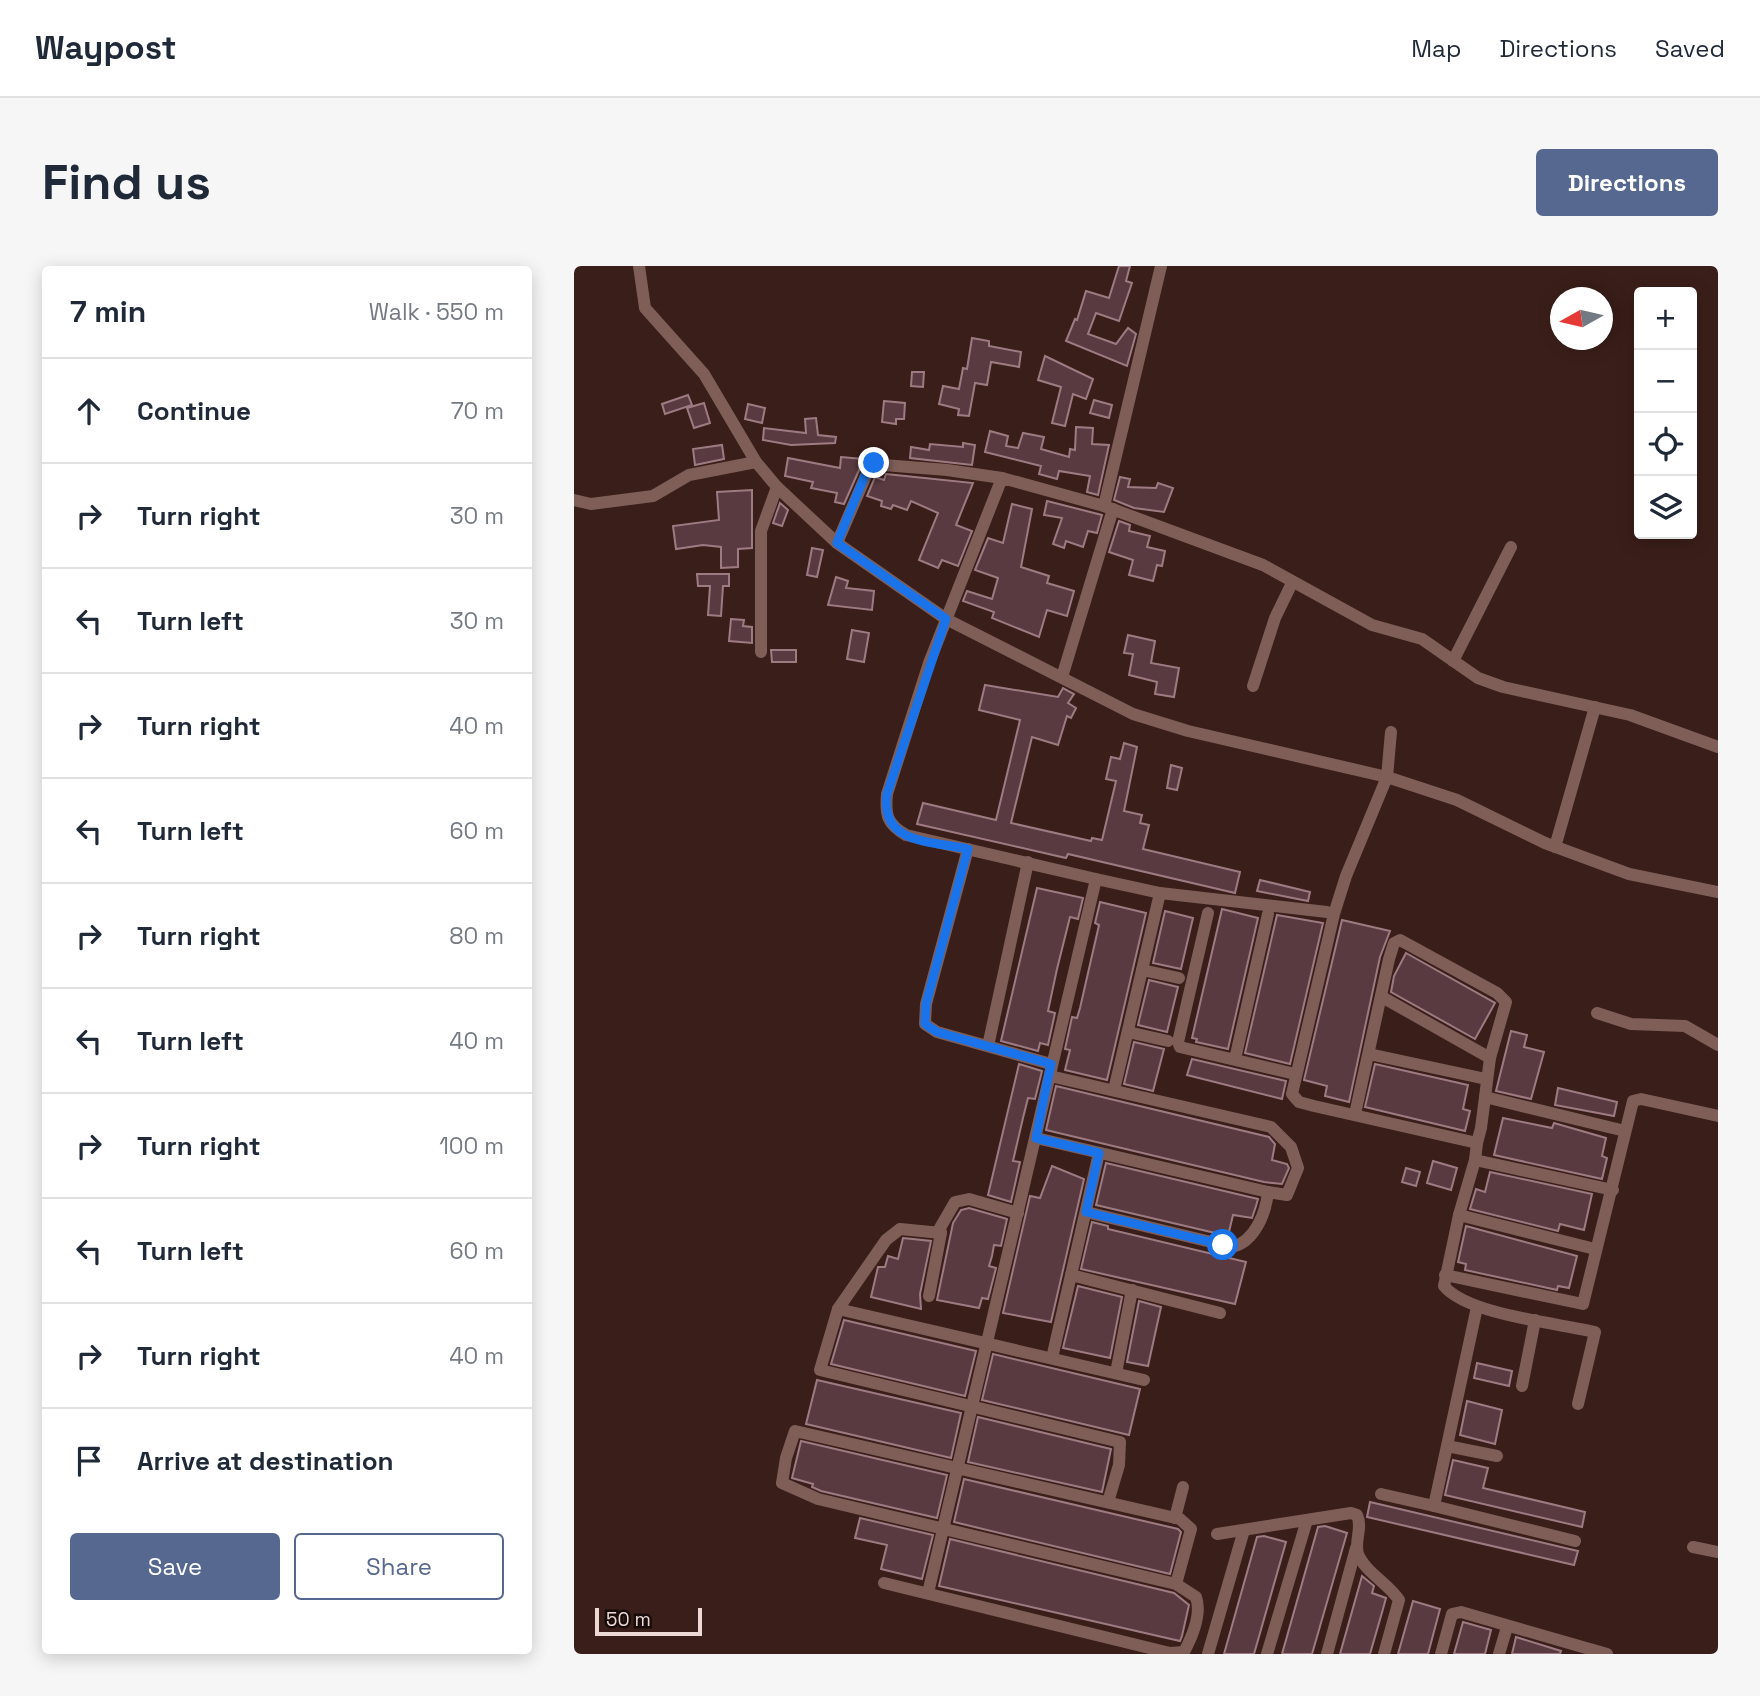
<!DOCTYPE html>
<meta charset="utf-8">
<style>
:root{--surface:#fff;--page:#f6f6f7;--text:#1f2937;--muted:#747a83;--line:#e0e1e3;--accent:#576890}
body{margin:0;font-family:"Space Grotesk",sans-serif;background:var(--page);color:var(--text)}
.controls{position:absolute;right:21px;top:21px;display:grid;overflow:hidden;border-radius:7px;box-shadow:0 4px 18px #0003}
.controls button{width:63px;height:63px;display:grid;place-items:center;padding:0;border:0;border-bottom:2px solid var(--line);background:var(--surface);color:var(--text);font:35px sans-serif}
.compass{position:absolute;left:976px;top:21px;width:63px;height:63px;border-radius:50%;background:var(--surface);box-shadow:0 4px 18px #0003;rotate:262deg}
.scale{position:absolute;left:21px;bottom:18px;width:107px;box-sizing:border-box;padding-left:7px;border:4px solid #ecd8d5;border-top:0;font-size:19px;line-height:24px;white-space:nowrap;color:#ecd8d5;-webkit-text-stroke:5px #180c0a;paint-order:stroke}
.stop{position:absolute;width:21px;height:21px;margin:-16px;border:5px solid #1a73e8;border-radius:50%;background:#fff}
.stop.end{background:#1a73e8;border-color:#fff;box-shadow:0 2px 7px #0008}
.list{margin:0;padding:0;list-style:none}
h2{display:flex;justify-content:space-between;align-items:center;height:91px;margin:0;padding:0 28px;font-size:30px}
h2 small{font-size:23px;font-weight:400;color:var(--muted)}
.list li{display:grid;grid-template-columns:46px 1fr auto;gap:21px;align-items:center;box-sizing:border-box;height:105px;padding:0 28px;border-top:2px solid var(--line)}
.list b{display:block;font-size:26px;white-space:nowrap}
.list em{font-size:23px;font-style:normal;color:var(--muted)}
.actions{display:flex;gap:14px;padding:21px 28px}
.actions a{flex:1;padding:16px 0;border:2px solid var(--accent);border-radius:7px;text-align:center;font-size:24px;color:var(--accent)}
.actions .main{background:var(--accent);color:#fff}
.icon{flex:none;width:38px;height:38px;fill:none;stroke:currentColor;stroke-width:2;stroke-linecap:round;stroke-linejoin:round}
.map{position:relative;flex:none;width:1144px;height:1388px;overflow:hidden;border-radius:7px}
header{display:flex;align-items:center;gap:42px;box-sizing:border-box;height:98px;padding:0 35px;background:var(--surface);border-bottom:2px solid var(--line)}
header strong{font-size:33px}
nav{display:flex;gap:38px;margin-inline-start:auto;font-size:24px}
.intro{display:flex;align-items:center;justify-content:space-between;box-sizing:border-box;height:168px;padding:0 42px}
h1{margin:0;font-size:49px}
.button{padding:18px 32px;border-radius:7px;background:var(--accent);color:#fff;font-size:24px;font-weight:700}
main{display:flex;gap:42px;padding:0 42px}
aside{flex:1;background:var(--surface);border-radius:7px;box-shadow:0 4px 18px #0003}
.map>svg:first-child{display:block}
</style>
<header>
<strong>Waypost</strong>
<nav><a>Map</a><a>Directions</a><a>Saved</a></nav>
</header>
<div class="intro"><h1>Find us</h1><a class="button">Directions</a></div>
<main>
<aside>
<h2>7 min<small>Walk · 550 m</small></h2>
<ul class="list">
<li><svg class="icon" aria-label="ahead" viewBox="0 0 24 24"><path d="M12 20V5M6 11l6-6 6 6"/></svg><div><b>Continue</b></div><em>70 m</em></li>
<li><svg class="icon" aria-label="right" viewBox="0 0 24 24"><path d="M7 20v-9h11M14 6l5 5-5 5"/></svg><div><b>Turn right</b></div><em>30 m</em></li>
<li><svg class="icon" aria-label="left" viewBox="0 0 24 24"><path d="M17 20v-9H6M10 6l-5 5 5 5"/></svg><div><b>Turn left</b></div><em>30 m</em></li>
<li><svg class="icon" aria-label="right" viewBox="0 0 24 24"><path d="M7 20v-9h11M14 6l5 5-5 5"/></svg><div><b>Turn right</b></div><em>40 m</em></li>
<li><svg class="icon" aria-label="left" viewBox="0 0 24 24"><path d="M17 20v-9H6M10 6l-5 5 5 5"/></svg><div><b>Turn left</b></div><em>60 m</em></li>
<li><svg class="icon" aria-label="right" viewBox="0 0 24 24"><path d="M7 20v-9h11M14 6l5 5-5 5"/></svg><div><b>Turn right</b></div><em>80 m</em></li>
<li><svg class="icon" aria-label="left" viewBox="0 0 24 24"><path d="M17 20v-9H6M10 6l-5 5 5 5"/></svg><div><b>Turn left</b></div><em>40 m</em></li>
<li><svg class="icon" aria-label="right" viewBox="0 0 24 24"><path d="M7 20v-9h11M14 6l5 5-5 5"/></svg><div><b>Turn right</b></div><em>100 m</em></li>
<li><svg class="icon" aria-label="left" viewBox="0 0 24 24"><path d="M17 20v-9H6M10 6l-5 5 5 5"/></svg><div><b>Turn left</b></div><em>60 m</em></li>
<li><svg class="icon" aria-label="right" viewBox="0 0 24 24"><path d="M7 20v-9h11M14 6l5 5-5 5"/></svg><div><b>Turn right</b></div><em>40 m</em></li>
<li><svg class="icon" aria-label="arrive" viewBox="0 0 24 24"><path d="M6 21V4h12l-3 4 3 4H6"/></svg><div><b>Arrive at destination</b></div></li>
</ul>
<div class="actions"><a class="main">Save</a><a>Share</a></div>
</aside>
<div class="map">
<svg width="1144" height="1388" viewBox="0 0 1144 1388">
<rect width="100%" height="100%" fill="#3a1e19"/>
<g fill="#593a41" stroke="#9e7b82" stroke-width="2">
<path d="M545,0H556L552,15L558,17L545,55L522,47L514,68L542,78L554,62L562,68L553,100L492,75L501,53L503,54L512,25L535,32Z"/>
<path d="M398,72L415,75V80L447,86L445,101L417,96L413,119L401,117L395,150L384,149L385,143L365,138L369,120L385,123L389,102L393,103Z"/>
<path d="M471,90L519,113L512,133L499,128L491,160L478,157L487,121L464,114Z"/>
<path d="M338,106H350L349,121L337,120Z"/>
<path d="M114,129L118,139L91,148L88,138Z"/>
<path d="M520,134L538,139L535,152L516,147Z"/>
<path d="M310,135L331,137L330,153H322V158L308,156Z"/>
<path d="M130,137L136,157L120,162L113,142Z"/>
<path d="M174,138L191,142L188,157L171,153Z"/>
<path d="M242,152L244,169L262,171L261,177L217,179L189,174L190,162L232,167L231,153Z"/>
<path d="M502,161L519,162L518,178L535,179L524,229L513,226L516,210L485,205L483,213L465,208L467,200L411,186L416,165L434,170L432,180L444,182L449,167L470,171L467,183L495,191L496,183L501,184Z"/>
<path d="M389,177L401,179L398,199L336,192L337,181L355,184L356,178L389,181Z"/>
<path d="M148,179L150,193L121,199L119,183Z"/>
<path d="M267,191L290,193L270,238L261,236L263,227L237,222L239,216L211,210L214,192L266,202Z"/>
<path d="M312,208L399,217L382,259L398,265L384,300L368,294L364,302L345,294L364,247L337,235L333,244L319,239L317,243L307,240L308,235L293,230L301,211L310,214Z"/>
<path d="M546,211L556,213L554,221L582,222L584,217L599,222L590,246L560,242L540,234Z"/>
<path d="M178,224V282L164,283V301L147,302V281L129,279L102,283L99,260L145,254L143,226Z"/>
<path d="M473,235L528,249L523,267L514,265L509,281L492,275L490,282L479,278L488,252L470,249Z"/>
<path d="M206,237L214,244L208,260L199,257Z"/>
<path d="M438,238L458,243L447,301L475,310L473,317L500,325L493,350L473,344L465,371L418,352L420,346L389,335L393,325L418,333L424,312L401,304L414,272L429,277Z"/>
<path d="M545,255L556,259L555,265L576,270L573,281L591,285L588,300L583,299L579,315L555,309L559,294L535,286Z"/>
<path d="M238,282L249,284L243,311L233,309Z"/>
<path d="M123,308H155V320H149L147,350L134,349L136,320H124Z"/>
<path d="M262,311L274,315L272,322L300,325L298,344L254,339Z"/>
<path d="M157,353L170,354L169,360L178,361V377L155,375Z"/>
<path d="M278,364L295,367L290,396L273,393Z"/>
<path d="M554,369L581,375L577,397L605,402L600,431L581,428L583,416L555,409L559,388L550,387Z"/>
<path d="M197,384H222V396H198Z"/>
<path d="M411,419L484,431L489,422L500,428L494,437L502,442L497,452L493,450L484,479L458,471L437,557L517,575L518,572L528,574L542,515L532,513L537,491L546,493L550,477L563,481L550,545L568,549L566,557L575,559L569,583L666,606L661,627L494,588L492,592L343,558L349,537L422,554L446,454L405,444Z"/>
<path d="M597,499L608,502L603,524L593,522Z"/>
<path d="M686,614L736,626L734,635L683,625Z"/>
<path d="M463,622L509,632L504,653L496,651L483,703L474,745L481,747L474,779L466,777L464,785L427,775Z"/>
<path d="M526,636L572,647L533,814L491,804L496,784L491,783L498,751L503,752L506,742L525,659L521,657Z"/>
<path d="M648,643L684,652L654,783L622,776L623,773L618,772Z"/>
<path d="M591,645L619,652L607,703L579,697Z"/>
<path d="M703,649L749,657L716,798L671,787Z"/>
<path d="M768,654L816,665L806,691L775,836L751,830L753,820L730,814Z"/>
<path d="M832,687L921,737L901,773L817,726L820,710Z"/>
<path d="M575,714L604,721L593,766L564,759Z"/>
<path d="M937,765L953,769L950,781L970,786L957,833L922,825Z"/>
<path d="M560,776L590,783L579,825L550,818Z"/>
<path d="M618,793L712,815L708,833L613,809Z"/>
<path d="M445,798L468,805L461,833L454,832L449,852L439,895L446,896L437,936L414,929Z"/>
<path d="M801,798L894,819L889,843L896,845L891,865L791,841Z"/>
<path d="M482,820L695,871L701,878L698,894L713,898L715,902L708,918L690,916L472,864Z"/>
<path d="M984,822L1043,836L1040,850L981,839Z"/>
<path d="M929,852L978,862L980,857L1032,872L1028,890L1033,892L1028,913L920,889Z"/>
<path d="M859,895L883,902L877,924L853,917Z"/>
<path d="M532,897L684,933L682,940L678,952L659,949L654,970L522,939Z"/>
<path d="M478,900L510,913L477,1056L429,1047L456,930L466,932Z"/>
<path d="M832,902L846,906L842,920L828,916Z"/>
<path d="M916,906L1018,928L1010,964L986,958L984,965L896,943L902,923L911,926Z"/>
<path d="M395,942L433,953L427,980L420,979L418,990L415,1000L422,1002L414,1033L408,1032L405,1042L363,1034L379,957L387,944Z"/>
<path d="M518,956L534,960V963L672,996L661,1038L507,1003Z"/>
<path d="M892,960L1003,990L995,1022L984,1020L983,1024L891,1004L892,998L884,996Z"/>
<path d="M329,972L357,975L346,1028L347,1043L297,1031L304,1001H311L314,990L324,993Z"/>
<path d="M504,1020L548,1031L536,1092L489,1082Z"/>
<path d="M565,1035L587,1041L574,1100L553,1096Z"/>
<path d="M270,1054L402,1085L391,1130L257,1098Z"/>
<path d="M419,1088L566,1123L555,1169L408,1134Z"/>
<path d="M903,1097L938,1105L935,1120L900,1112Z"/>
<path d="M243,1114L387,1147L377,1192L232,1158Z"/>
<path d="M893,1135L928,1144L921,1178L886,1169Z"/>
<path d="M404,1151L537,1183L528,1226L394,1196Z"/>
<path d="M227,1175L373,1209L363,1252L247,1225L238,1221L239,1218L218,1212Z"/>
<path d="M879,1194L914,1202L909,1222L1011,1246L1008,1261L871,1229Z"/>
<path d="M390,1213L604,1263L607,1266L596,1308L380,1256Z"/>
<path d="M796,1236L1004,1285L1000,1299L793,1251Z"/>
<path d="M286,1252L359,1269L348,1313L307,1303L313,1279L281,1272Z"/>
<path d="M751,1260L773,1267L738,1388H708L744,1261Z"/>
<path d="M690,1270L712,1276L680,1388H650L683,1271Z"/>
<path d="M376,1273L600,1327L615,1339L608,1370L606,1375L365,1320Z"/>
<path d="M788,1310L800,1320L798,1327L812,1332L809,1343L796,1388H766Z"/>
<path d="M839,1335L866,1343L854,1388H824Z"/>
<path d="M889,1356L917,1364L911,1388H880Z"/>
<path d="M942,1371L987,1385L986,1388H938Z"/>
</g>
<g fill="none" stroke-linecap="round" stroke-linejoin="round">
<g stroke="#7f5e58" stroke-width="12">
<path d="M65,0L71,42L130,108L182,196L203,221L263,277L372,353L559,448L614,465L813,511L883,534L971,577L1055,608L1144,626"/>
<path d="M0,234L17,238L79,230L115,209L182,196"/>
<path d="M530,240L587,0"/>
<path d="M263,277L297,198L373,204L428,212"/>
<path d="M187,386V265L203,221"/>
<path d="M879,395L937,281"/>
<path d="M488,411L539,243"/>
<path d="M679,420L701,352L718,317"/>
<path d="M817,466L813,511L772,610L760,648L718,828L725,836L740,840L903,877L901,894L885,949L870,1020C894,1049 983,1057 1021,1066L1004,1138"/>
<path d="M981,581L1021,441"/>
<path d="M394,583L352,738L351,758L363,766L477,798"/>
<path d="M522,613L586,627L753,646"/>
<path d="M634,647L604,776L606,781L721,808"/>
<path d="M568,704L605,712"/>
<path d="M808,731L916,792"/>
<path d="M1023,747L1057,758L1111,760L1144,779"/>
<path d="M554,766L594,775"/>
<path d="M414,780L454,596"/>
<path d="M795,788L912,813"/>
<path d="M661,793L694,648"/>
<path d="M476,810L697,861L717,881L724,902L713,929L694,926"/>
<path d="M540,824L586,627"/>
<path d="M911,831L1051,865"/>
<path d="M781,848L815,693L820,677L826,674L923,727L932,736L916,792L907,862L903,877"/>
<path d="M462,872L694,926C692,946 681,976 658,981L512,946"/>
<path d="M901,894L1039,924"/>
<path d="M885,949L1021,983"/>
<path d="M497,1009L646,1047"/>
<path d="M871,1009L1009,1038L1059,835L1067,833L1144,850"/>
<path d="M355,1030L367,967"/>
<path d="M264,1043L312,974L326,963L367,967L366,962L381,936L395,933L444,947"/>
<path d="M478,1092L525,887"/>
<path d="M542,1107L558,1024"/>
<path d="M948,1120L961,1054"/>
<path d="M873,1180L923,1190"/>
<path d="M807,1228L860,1240L903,1041"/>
<path d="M534,1236L545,1199L546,1176L246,1104L264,1043L570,1114"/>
<path d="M860,1240L1001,1275"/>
<path d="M601,1252L609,1221"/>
<path d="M643,1268L777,1247L783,1249C789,1262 780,1275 784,1288C791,1306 815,1318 825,1334L810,1388"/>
<path d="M1119,1281L1144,1286"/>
<path d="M310,1317L596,1387L610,1386C618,1371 628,1348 622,1331L602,1318L244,1233L208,1217L212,1192L221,1165L606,1253L617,1263L602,1318"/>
<path d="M354,1327L522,613L332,569C313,558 311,549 313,528L355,397L428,212L530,240L689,299L798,359L848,373L904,412L929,421L1056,449L1144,481"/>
<path d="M634,1388L670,1264"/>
<path d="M693,1388L733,1254"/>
<path d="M753,1388L782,1282"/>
<path d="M867,1388L878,1348L887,1346L1033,1388"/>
<path d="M925,1388L933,1361"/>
</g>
</g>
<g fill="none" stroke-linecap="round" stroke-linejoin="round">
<path stroke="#1a73e8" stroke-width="9" d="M300,197L295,200L263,277L372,353L313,528C306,578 356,575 394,583L352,738L351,758L363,766L477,798L462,872L525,887L512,946L649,979"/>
</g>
</svg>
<div class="controls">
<button>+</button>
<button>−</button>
<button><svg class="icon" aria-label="locate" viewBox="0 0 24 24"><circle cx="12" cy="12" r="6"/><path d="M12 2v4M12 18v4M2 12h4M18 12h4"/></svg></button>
<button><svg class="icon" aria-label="layers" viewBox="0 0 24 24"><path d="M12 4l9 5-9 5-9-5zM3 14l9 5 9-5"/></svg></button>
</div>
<svg class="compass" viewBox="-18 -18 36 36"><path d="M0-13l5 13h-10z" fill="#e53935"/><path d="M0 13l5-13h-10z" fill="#747a83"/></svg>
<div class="scale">50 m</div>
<div class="stop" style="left:649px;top:979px"></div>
<div class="stop end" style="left:300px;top:197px"></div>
</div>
</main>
